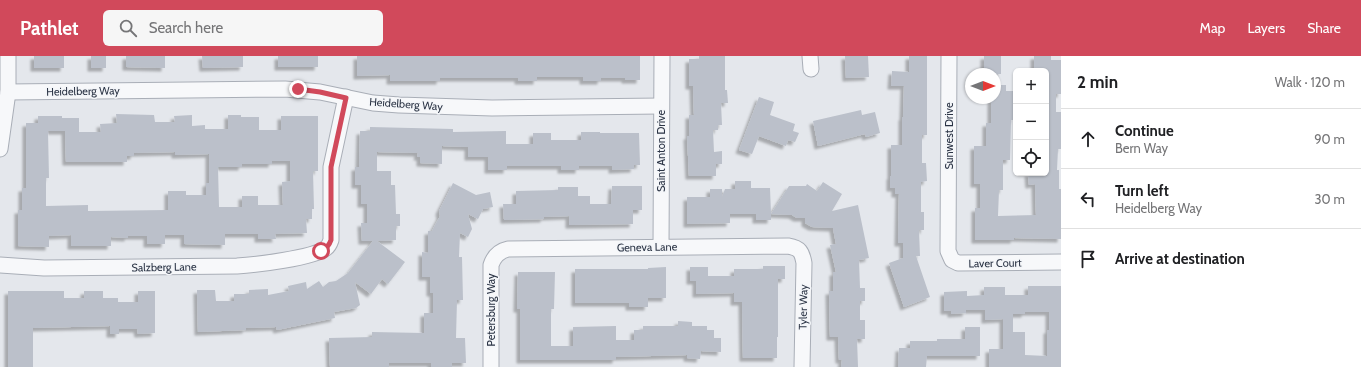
<!DOCTYPE html>
<meta charset="utf-8">
<style>
:root{--surface:#fff;--page:#f6f6f6;--text:#202124;--muted:#757577;--line:#e0e0e0;--accent:#d1495b}
body{margin:0;font-family:Cabin,sans-serif;background:var(--page);color:var(--text)}
.controls{position:absolute;right:12px;top:12px;display:grid;overflow:hidden;border-radius:6px;box-shadow:0 1px 3px #0004}
.controls button{width:36px;height:36px;display:grid;place-items:center;padding:0;border:0;border-bottom:1px solid var(--line);background:var(--surface);color:var(--text);font:20px sans-serif}
.compass{position:absolute;left:965px;top:12px;width:36px;height:36px;border-radius:50%;background:var(--surface);box-shadow:0 1px 3px #0004;rotate:90deg}
.stop{position:absolute;width:12px;height:12px;margin:-9px;border:3px solid #d1495b;border-radius:50%;background:#fff}
.stop.end{background:#d1495b;border-color:#fff;box-shadow:0 1px 4px #0008}
.list{margin:0;padding:0;list-style:none}
h2{display:flex;justify-content:space-between;align-items:center;height:52px;margin:0;padding:0 16px;font-size:17px}
h2 small{font-size:13px;font-weight:400;color:var(--muted)}
.list li{display:grid;grid-template-columns:26px 1fr auto;gap:12px;align-items:center;box-sizing:border-box;height:60px;padding:0 16px;border-top:1px solid var(--line)}
.list b{display:block;font-size:15px;white-space:nowrap}
.list p{margin:0;font-size:13px;white-space:nowrap;color:var(--muted)}
.list em{font-size:13px;font-style:normal;color:var(--muted)}
.icon{flex:none;width:22px;height:22px;fill:none;stroke:currentColor;stroke-width:2;stroke-linecap:round;stroke-linejoin:round}
.map{position:relative;flex:none;width:1061px;height:311px;overflow:hidden}
header{display:flex;align-items:center;gap:24px;box-sizing:border-box;height:56px;padding:0 20px;background:var(--accent);color:#fff}
header strong{font-size:19px}
nav{display:flex;gap:22px;margin-inline-start:auto;font-size:14px}
.search{width:280px;height:36px;background:var(--page);display:flex;align-items:center;gap:10px;box-sizing:border-box;padding:0 14px;border-radius:6px;color:var(--muted);font-size:15px}
main{display:flex}
aside{flex:1;background:var(--surface)}
.map>svg:first-child{display:block}
</style>
<header>
<strong>Pathlet</strong>
<div class="search"><svg class="icon" aria-label="search" viewBox="0 0 24 24"><circle cx="10" cy="10" r="6"/><path d="M15 15l6 6"/></svg>Search here</div>
<nav><a>Map</a><a>Layers</a><a>Share</a></nav>
</header>
<main>
<div class="map">
<svg width="1061" height="311" viewBox="0 0 1061 311">
<defs>
<filter id="shadow"><feDropShadow dx="-3.5" dy="3.5" stdDeviation="1" flood-color="#0004"/></filter>
</defs>
<rect width="100%" height="100%" fill="#e4e7ec"/>
<g fill="#bbc0ca" fill-rule="evenodd" filter="url(#shadow)">
<rect x="34" y="0" width="30" height="12"/>
<rect x="91" y="0" width="15" height="12"/>
<path d="M126,0H165V12L126,11Z"/>
<path d="M202,0H243V11L203,12Z"/>
<rect x="278" y="0" width="40" height="11"/>
<path d="M357,0H640V24H625V22H601V25H583V21H537V25H518V22H440V25H390V19L357,20Z"/>
<path d="M699,0H725V34H727L728,47H721L722,69H718V74H713L714,96L722,95V108H716V120H689L687,80H689V59H694L693,30H689V3H699Z"/>
<path d="M845,0H868L869,21L846,22Z"/>
<path d="M909,0H927V79H922V107H926L927,125L921,126V156H924V174H919L920,200H916L930,241L904,251L889,207L903,202V187H898L899,138H895V132H890V120H891V89H902V61H903L904,30H891L892,15L909,16Z"/>
<rect x="984" y="0" width="17" height="18"/>
<path d="M1034,0H1051V4H1061V38H1056V56H1061V93H1058L1057,114H1059V133H1061V183L1014,182V184H975V152H980V128H974V90H986V67H991V42H995V29H1006V35H1014V64H1011L1010,104H1003V134H999L998,160L1036,159L1035,128L1029,129L1028,117H1046V15H1034Z"/>
<path d="M759,41L774,46L770,59L795,68L793,75L799,77L795,86L788,84L786,90L759,80L752,98L739,94Z"/>
<path d="M861,54L862,59L875,56L880,77L866,81L865,78L818,90L813,65Z"/>
<path d="M116,58L154,59L155,66H175L174,60L192,59V70L205,69V73H228V59H241V61H259V74H281V60H318V115H313L314,153H312V163H306L307,177L275,178L276,183H258V178H225V189L184,188V179H165V188H147V180H128V182L111,181V190H71V179L49,180V191L18,190V154H22V132H26V67H38V60H62V62H79V76H101L100,68L117,67ZM48,75H65L66,106H127V100H134V97L175,96V99L209,98V127H206V139H186V135H168V154L88,155V149L46,150V122H49ZM272,105H290V125L282,126L283,149H258V140H242V151H219L218,111H242V108H272Z"/>
<path d="M370,71L453,73V76L506,75V88H533V77H551V84H581V76H600V77H639L640,109H634V113L612,114V110H579V114H561V110H507V114H488V101H468V91L442,90V108L420,107V101H417L418,97L377,96V115H391V129H395L396,158H400V170H396V184L377,185L405,206L388,228L382,223L371,238L355,226L360,249L356,252L334,256L335,262L277,274L276,271L246,272V274L198,276L197,234H215L216,245H234V238H249V234L268,233V239L289,235L288,230L306,226L307,233L319,225L323,231L329,226L336,225L348,217L373,185H362L361,167H367V148H361V129H355V111H359L360,75H370Z"/>
<path d="M735,125H751V132H770L771,158L789,130H806L807,128L817,135L823,126L842,138L832,155L858,149L869,202L859,204L860,232H865V245H860V264H865V283H857L858,311H841L842,304H839L838,281H830L829,235H833V216H836L830,189L836,188L833,172L812,171L805,167V162H797L792,159L771,158V164H756V158H730V167L687,168V141H710V133H722V141L725,133H735Z"/>
<path d="M453,127L476,139L490,136L493,151L483,153L478,163L468,158L472,173L468,181L460,177L459,201H462L463,244H457L456,282H465L466,307H452V311H431V307H389V311H330L329,282L372,281V276L424,277V257H433V237H430V221H422V196L428,197V175H432L440,160L439,155Z"/>
<path d="M612,130H642V154H633V168L569,169V160L544,161V163L504,164L503,148H516V135L558,134V131H578V140H590V148H611Z"/>
<path d="M763,210H785V223H778V281H777V302H743L742,246H734V237L696,238V225H690V211H708V220H734V213H763Z"/>
<path d="M666,211V242H648V251H629V247H575V213H648V212Z"/>
<path d="M518,216H555L554,253H551V290H573V271L616,270V284H634V274H643V270H678V265L692,266V270H707V274H714V282H721V296L701,295L700,303L687,302V299L616,301V304H520V253H517Z"/>
<path d="M1028,230H1061V311H989V293H1003V263L985,264V254H966V257L951,258V255H944V236L967,235V240L984,239V231H1005V239H1028ZM1025,256H1049V274H1047V300L1025,299V276H1013V258H1025Z"/>
<path d="M8,235H64V242H84V235H103V242H118V246H138V235H155V277L138,278L137,273H119V278H110V270L33,272V311H8Z"/>
<path d="M965,271H980V300H927L926,311H898L899,292H910V285H937V283H965Z"/>
</g>
<g fill="none" stroke-linecap="round" stroke-linejoin="round">
<g stroke="#a9aeb7" stroke-width="17">
<g id="minor">
<path d="M810,0L811,13"/>
<path d="M949,0L948,195L952,204L958,207L1061,206"/>
<path d="M8,36L285,33L320,36L373,47L399,49L492,52L661,50"/>
<path d="M0,93L8,36V0"/>
<path d="M661,191L662,0"/>
<path d="M0,209L44,212L237,210C254,209 314,202 326,192C329,190 330,187 331,184V111L346,41"/>
<path d="M491,311V209C494,200 499,195 508,193L788,190C800,192 802,196 804,207L802,311"/>
</g>
</g>
<use href="#minor" stroke="#f7f8fa" stroke-width="15"/>
</g>
<g fill="none" stroke-linecap="round" stroke-linejoin="round">
<path stroke="#d1495b" stroke-width="5" d="M298,33L320,36L346,42L331,111V184C329,190 326,193 321,195"/>
</g>
<g text-anchor="middle" stroke-width="3" stroke-linejoin="round" paint-order="stroke">
<g font-size="11" fill="#2b3445" stroke="#f4f6f9">
<text transform="translate(83 35) rotate(-1)" y="4">Heidelberg Way</text>
<text transform="translate(406 48) rotate(4)" y="4">Heidelberg Way</text>
<text transform="translate(949 80) rotate(-90)" y="4">Sunwest Drive</text>
<text transform="translate(661 95) rotate(-90)" y="4">Saint Anton Drive</text>
<text transform="translate(647 191) rotate(-1)" y="4">Geneva Lane</text>
<text transform="translate(995 207) rotate(-1)" y="4">Laver Court</text>
<text transform="translate(164 211) rotate(-1)" y="4">Salzberg Lane</text>
<text transform="translate(803 251) rotate(-89)" y="4">Tyler Way</text>
<text transform="translate(491 254) rotate(-90)" y="4">Petersburg Way</text>
</g>
</g>
</svg>
<div class="controls">
<button>+</button>
<button>−</button>
<button><svg class="icon" aria-label="locate" viewBox="0 0 24 24"><circle cx="12" cy="12" r="6"/><path d="M12 2v4M12 18v4M2 12h4M18 12h4"/></svg></button>
</div>
<svg class="compass" viewBox="-18 -18 36 36"><path d="M0-13l5 13h-10z" fill="#e53935"/><path d="M0 13l5-13h-10z" fill="#757577"/></svg>
<div class="stop" style="left:321px;top:195px"></div>
<div class="stop end" style="left:298px;top:33px"></div>
</div>
<aside>
<h2>2 min<small>Walk · 120 m</small></h2>
<ul class="list">
<li><svg class="icon" aria-label="ahead" viewBox="0 0 24 24"><path d="M12 20V5M6 11l6-6 6 6"/></svg><div><b>Continue</b><p>Bern Way</p></div><em>90 m</em></li>
<li><svg class="icon" aria-label="left" viewBox="0 0 24 24"><path d="M17 20v-9H6M10 6l-5 5 5 5"/></svg><div><b>Turn left</b><p>Heidelberg Way</p></div><em>30 m</em></li>
<li><svg class="icon" aria-label="arrive" viewBox="0 0 24 24"><path d="M6 21V4h12l-3 4 3 4H6"/></svg><div><b>Arrive at destination</b></div></li>
</ul>
</aside>
</main>
